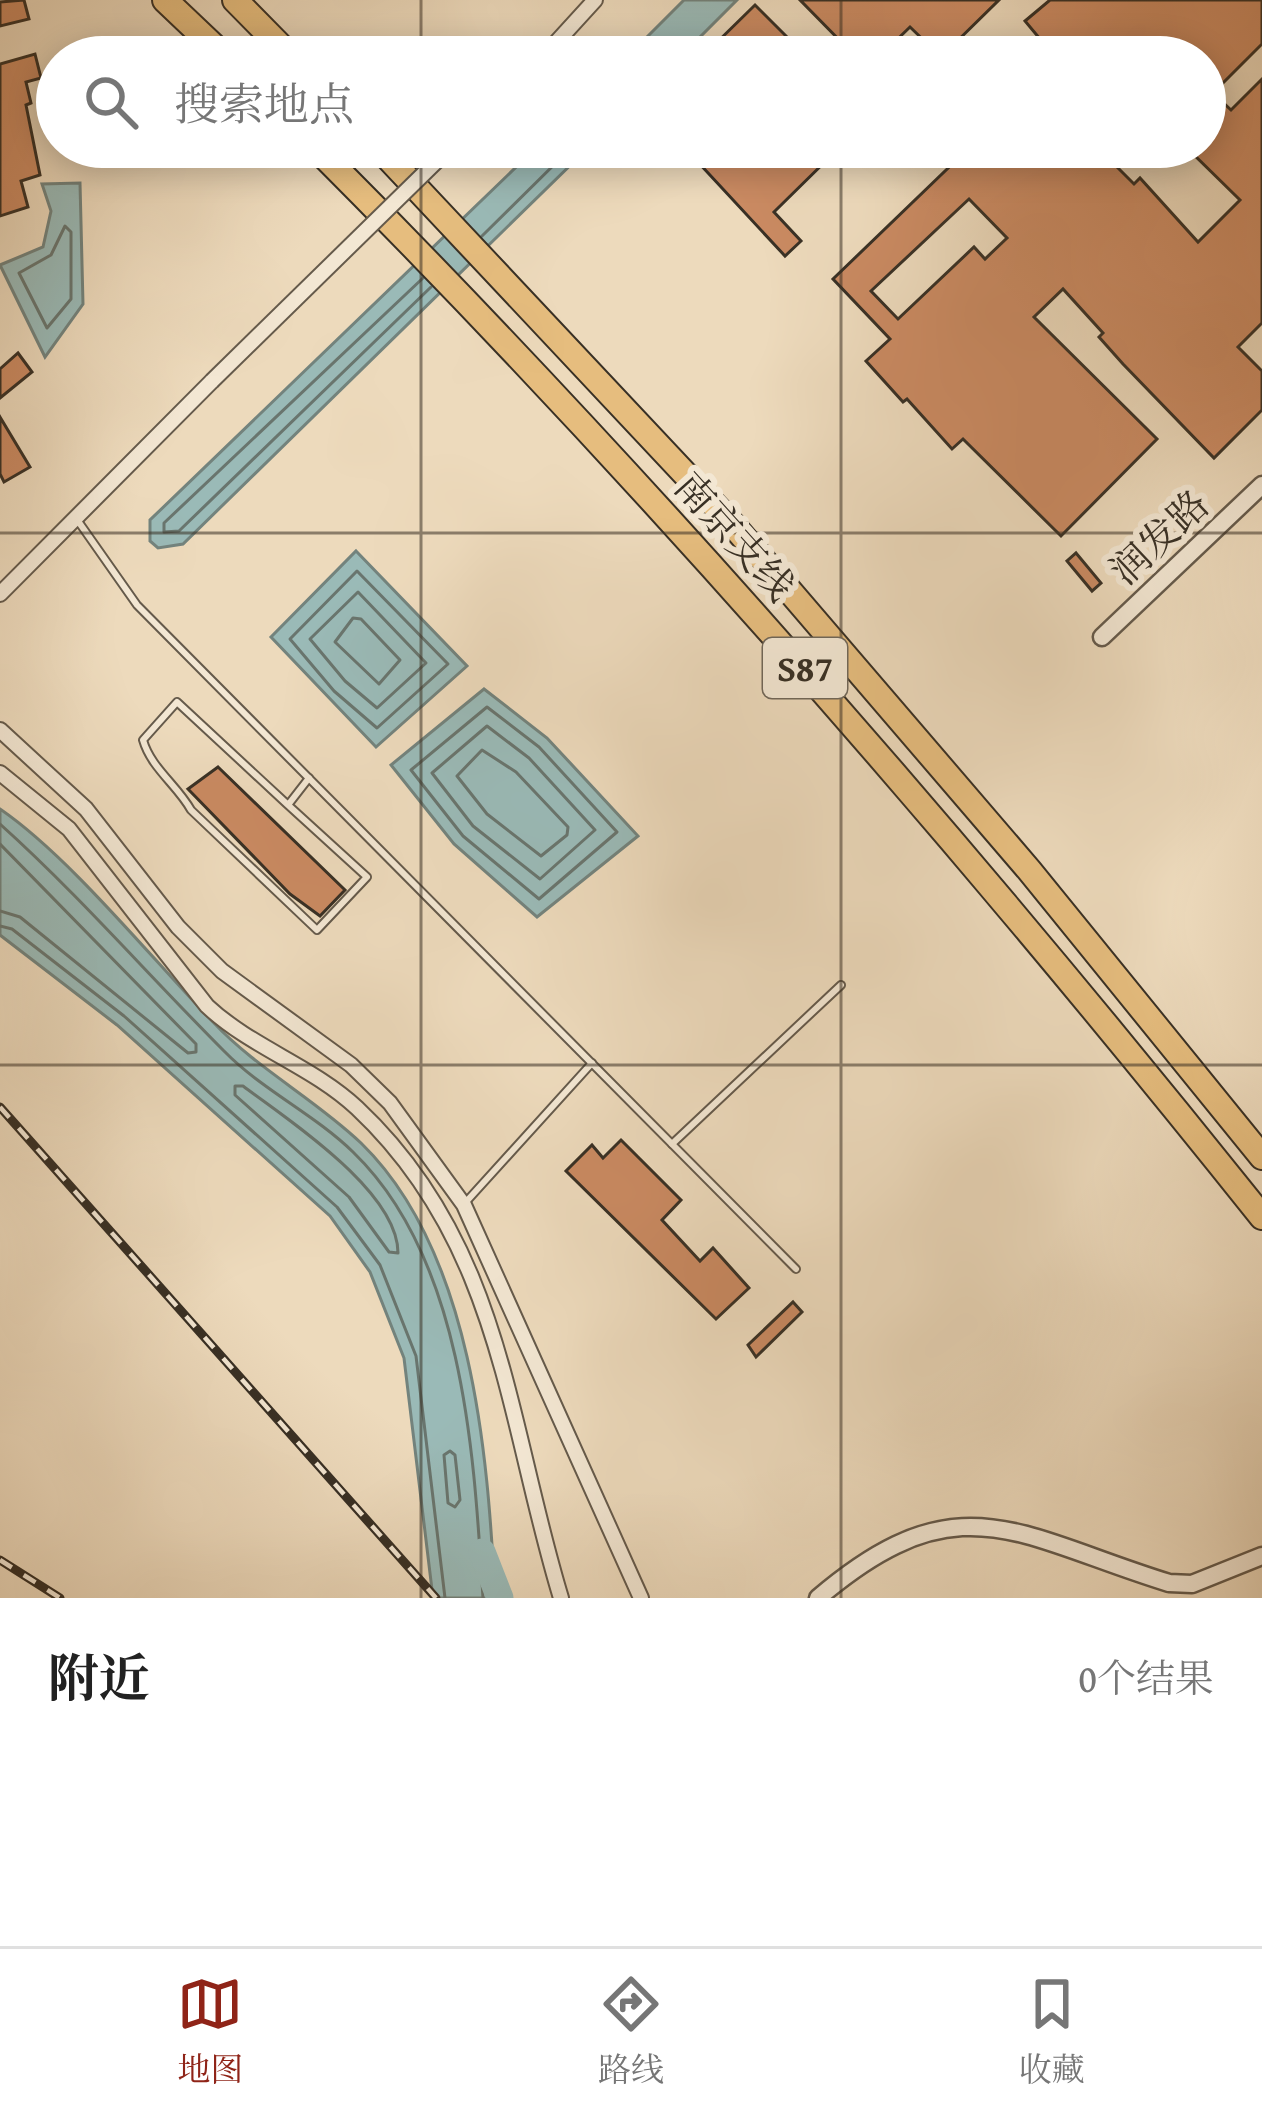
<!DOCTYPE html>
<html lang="zh">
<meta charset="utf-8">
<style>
:root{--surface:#fff;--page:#f6f6f6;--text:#222;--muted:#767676;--line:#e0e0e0;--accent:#8f2418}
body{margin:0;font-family:"Gentium Book Plus","Noto Serif SC",serif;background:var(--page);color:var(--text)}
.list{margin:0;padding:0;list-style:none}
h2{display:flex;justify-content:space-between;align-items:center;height:156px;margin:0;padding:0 48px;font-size:51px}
h2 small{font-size:39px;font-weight:400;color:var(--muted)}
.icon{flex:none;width:66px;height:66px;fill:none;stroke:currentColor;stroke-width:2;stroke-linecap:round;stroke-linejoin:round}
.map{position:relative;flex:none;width:1262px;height:1598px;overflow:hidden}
.search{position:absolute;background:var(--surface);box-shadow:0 6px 30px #0003;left:36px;right:36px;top:36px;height:132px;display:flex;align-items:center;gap:30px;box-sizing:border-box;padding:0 42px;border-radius:66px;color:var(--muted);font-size:45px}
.sheet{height:348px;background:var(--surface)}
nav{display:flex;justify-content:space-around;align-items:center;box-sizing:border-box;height:168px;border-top:3px solid var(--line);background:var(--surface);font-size:33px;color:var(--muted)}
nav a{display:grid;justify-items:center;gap:6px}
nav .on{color:var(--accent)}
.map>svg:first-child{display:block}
</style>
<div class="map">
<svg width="1262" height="1598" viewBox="0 0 1262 1598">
<rect width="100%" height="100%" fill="#eddabc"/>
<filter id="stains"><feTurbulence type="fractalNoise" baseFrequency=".00167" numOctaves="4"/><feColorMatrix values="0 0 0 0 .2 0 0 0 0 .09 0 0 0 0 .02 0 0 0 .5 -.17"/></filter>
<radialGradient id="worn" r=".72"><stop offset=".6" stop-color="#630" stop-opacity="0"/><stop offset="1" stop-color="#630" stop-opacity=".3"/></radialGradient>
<g fill="#9abab7" stroke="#73837d" stroke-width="3">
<path d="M684,0H737L680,57H627Z"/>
<path d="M537,147H589L183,544L158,548L150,541V520Z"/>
<path d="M80,183L83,304L45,357L0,265L43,247L51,211L42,184Z"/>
<path d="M356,551L467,666L376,747L271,637Z"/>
<path d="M484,689L547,738L638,836L537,917L454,844L391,765Z"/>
<path d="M0,809C70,857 152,959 213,1022C257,1069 315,1099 361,1143C472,1251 488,1453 495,1598H433L404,1358L370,1272L330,1216L117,1025L0,935Z"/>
</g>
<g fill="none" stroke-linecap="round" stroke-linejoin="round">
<g stroke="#69756e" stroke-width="3">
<path d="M65,226L71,232V299L47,328L19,273L51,255Z"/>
<path d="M482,236L572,147"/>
<path d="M423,278L164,523V532L179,531L431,287"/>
<path d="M357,571L448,664L377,728L334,691L290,639Z"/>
<path d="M358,592L426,663L377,708L345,681L310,639Z"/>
<path d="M353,618L361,619L400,660L379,684L335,642Z"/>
<path d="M487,707L539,747L617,832L539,899L463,836L411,770Z"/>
<path d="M487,726L529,758L595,830L540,879L473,826L432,773Z"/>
<path d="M482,750L516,772L568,827L567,835L541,856L487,814L457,776Z"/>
<path d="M0,824C79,895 149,976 224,1051C262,1090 314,1114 353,1152C464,1259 474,1454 483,1598"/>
<path d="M0,844L196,1044V1052L188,1053L20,917L0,911"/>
<path d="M0,926L12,929L124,1016L337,1207L380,1265L416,1356L445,1598"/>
<path d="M235,1086H243C288,1120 398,1191 398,1253L389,1252L349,1197L235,1095Z"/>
<path d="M450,1451L455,1455L460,1500L455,1507L448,1503L444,1455Z"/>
</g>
<path stroke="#9abab7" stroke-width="27" d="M482,1552L500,1598"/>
</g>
<g fill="#ca8a62" stroke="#383025" stroke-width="3" fill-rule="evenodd">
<path d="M24,0L29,19L0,26V2Z"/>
<path d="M800,0H999L941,57L910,27L879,57H856Z"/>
<path d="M1050,0H1262V44L1213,93L1231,110L1262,79V323L1238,347L1262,371V410L1214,458L1123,364L1099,337L1103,333L1063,289L1034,317L1157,439L1061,536L963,439L952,449L907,399L903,402L866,361L890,339L833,279L970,147H1097L1134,184L1140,178L1198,242L1240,200L1186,147H1205V57H1055L1025,21ZM969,199L1007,238L985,259L974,247L898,319L871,291Z"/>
<path d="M755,5L807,57H702Z"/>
<path d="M35,54L41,78L26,82L31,103L26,105L40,175L21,181L28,207L0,216V64Z"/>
<path d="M684,147H840L774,212L801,241L785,256Z"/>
<path d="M18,353L32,372L0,398V369Z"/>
<path d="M0,417L30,467L4,482L0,474Z"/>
<path d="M1076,553L1101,583L1092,591L1067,561Z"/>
<path d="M218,767L345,890L320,916L290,894L188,789Z"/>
<path d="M621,1140L681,1200L662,1220L700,1261L713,1248L749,1288L716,1319L566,1171L592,1145L603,1158Z"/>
<path d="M793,1302L802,1312L756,1357L748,1345Z"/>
</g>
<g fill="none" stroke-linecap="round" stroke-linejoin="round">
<g stroke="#655a4b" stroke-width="10">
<g id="service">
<path d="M78,521L137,605L796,1269"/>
<path d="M288,805L367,877L317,930L191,810C177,785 151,768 143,740L177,702L288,805L309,778"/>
<path d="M672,1144L841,985"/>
<path d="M465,1203L592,1063"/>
</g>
</g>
<g stroke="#655a4b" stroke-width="18">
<g id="minor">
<path d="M543,57L595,0"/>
<path d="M0,594L212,381"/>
<path d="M0,730L86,809L178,927L222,971L351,1065L390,1103L464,1205L641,1598"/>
<path d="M0,773L69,829L207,1006C252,1048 312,1066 357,1108C502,1244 507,1421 561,1598"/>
</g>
</g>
<g stroke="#655a4b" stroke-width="21">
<g id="tertiary">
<path d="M1102,637L1262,485"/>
<path d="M818,1598C959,1478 1017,1536 1169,1583L1192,1584L1262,1556"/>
</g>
</g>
<g stroke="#383025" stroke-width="28">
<g id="motorway">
<path d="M165,0L225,57"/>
<path d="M235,0L291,57"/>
<path d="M315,147C652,485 964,844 1262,1217"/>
<path d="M378,147L733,525L1029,870L1262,1157"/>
</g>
</g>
<use href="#service" stroke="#f3e7d3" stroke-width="6"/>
<use href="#minor" stroke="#f3e7d3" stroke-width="14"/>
<use href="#tertiary" stroke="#f3e7d3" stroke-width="16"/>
<use href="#motorway" stroke="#e6bd7e" stroke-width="24"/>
<g stroke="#383025" stroke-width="9">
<g id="rail">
<path d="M0,1107L436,1598"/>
<path d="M0,1560L60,1598"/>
</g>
</g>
<use href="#rail" stroke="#f3e7d3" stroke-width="4.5" stroke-dasharray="14" stroke-linecap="butt"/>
<g stroke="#655a4b" stroke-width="18" stroke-linecap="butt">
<path id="minor-bridge" d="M212,381L451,147"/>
</g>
<use href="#minor-bridge" stroke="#f3e7d3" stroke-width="14"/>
</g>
<path fill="none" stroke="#383025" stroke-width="3" stroke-opacity="0.55" d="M421,0V57M841,0V57M421,147V1598M841,147V1598M0,533H1262M0,1065H1262"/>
<g text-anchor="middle" stroke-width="12" stroke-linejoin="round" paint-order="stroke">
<rect fill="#f3e7d3" stroke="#706759" stroke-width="3" x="763" y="638" width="84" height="60" rx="9"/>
<g font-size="36" font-weight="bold" fill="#383025">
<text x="805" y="681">S87</text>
</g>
<g font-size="39" fill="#383025" stroke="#f3e7d3">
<text transform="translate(735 536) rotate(48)" y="14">南京支线</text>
<text transform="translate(1159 537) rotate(-43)" y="14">润发路</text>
</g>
</g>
<rect width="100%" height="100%" filter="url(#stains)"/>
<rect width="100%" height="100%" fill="url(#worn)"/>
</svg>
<div class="search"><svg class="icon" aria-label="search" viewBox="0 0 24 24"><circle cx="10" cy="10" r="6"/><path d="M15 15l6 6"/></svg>搜索地点</div>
</div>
<section class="sheet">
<h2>附近<small>0个结果</small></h2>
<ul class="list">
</ul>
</section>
<nav>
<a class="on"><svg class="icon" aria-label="map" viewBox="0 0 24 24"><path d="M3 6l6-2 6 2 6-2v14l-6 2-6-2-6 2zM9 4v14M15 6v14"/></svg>地图</a>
<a><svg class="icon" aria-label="directions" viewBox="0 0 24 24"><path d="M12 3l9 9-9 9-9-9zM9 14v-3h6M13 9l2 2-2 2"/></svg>路线</a>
<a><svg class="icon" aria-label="saved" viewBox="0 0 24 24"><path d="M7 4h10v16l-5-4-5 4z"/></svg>收藏</a>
</nav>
